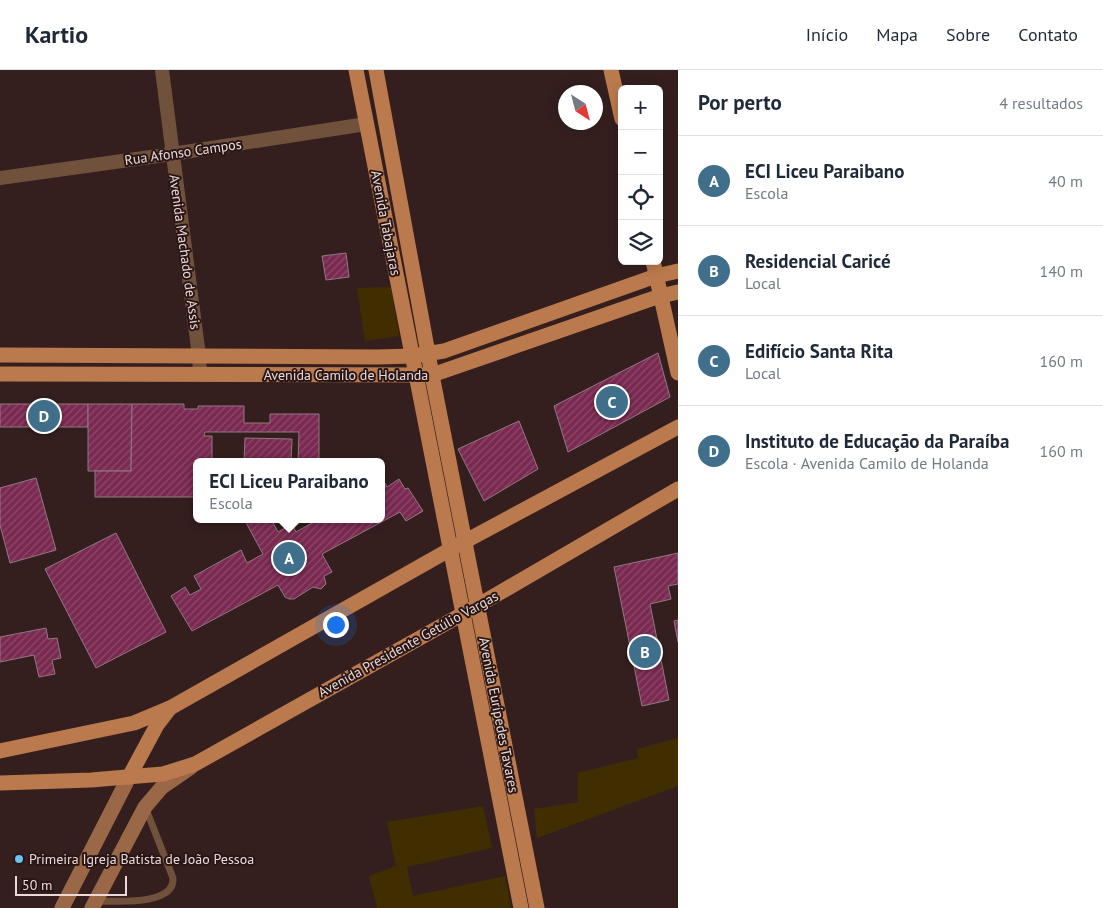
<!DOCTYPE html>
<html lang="pt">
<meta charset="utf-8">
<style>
:root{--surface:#fff;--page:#f2f2f3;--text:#1f2937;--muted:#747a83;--line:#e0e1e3;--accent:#3f6f8a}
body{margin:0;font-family:"PT Sans",sans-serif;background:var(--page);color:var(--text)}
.controls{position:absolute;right:15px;top:15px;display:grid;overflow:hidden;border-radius:8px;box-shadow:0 2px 12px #0003}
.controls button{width:45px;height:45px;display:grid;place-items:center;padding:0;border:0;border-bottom:1px solid var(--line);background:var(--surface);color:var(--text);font:25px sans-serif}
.compass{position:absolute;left:558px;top:15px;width:45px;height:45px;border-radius:50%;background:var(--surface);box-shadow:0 2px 12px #0003;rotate:144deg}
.scale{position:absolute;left:15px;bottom:12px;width:112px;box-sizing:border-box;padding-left:5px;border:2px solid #e9dad9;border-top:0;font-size:14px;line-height:18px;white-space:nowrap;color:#e9dad9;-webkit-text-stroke:4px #291614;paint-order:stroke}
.you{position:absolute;left:335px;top:554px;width:18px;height:18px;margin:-12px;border:4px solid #fff;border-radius:50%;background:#1a73e8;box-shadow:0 0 0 8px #1a73e833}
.badge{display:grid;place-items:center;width:32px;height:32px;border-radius:50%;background:var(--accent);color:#fff;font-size:16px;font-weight:700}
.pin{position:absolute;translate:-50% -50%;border:2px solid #fff;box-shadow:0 1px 5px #0006}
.popup{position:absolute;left:193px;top:388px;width:192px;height:65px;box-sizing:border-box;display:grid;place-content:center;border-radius:8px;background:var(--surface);filter:drop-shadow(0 1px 4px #0005);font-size:16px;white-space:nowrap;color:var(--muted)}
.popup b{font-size:19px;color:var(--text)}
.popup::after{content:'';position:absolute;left:50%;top:100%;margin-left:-10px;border:10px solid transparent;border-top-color:var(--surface)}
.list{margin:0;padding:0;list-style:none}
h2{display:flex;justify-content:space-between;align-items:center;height:65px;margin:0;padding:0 20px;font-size:21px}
h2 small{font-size:16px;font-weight:400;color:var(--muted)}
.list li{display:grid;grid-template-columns:32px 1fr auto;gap:15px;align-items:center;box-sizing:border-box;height:90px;padding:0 20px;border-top:1px solid var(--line)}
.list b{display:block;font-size:19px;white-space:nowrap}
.list p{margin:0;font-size:16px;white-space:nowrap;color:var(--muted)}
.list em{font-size:16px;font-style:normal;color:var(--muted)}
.icon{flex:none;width:28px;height:28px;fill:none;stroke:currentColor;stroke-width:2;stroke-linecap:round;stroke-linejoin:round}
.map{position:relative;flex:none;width:678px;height:838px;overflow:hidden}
header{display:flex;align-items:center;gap:30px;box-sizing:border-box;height:70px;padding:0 25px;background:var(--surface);border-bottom:1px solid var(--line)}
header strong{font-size:24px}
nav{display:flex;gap:28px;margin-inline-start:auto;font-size:18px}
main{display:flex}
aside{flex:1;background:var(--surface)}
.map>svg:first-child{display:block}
</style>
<header>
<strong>Kartio</strong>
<nav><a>Início</a><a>Mapa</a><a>Sobre</a><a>Contato</a></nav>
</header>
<main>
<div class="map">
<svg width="678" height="838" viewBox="0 0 678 838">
<defs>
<pattern id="building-hatch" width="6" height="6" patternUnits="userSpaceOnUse" patternTransform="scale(1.25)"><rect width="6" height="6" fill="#7a2a51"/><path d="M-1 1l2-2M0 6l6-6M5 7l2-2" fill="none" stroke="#8d4869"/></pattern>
</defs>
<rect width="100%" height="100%" fill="#341f1e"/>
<g fill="#402e00">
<path d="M391,217L399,266L365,271L357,218Z"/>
<path d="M678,668V716L537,768L534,739L578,732V703L638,688L637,679Z"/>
<path d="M483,736L492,778L407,797L413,826L505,806L511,838H377L369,806L396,796L387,752Z"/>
</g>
<g fill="url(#building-hatch)" stroke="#917982">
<path d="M346,183L349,207L326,210L322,186Z"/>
<path d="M658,283L670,327L568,382L554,336Z"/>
<rect x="0" y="334" width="88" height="23"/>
<path d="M88,334H132L131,401H88Z"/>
<path d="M132,334H184V339H198V336H244V353H270V344H319V392H298L299,362H205L204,366H212V390L196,392V427H95V401H131Z"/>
<path d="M519,351L538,399L484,431L458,379Z"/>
<path d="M245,368L292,369L291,392H244Z"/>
<path d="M36,408L56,480L10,493L0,455V418Z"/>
<path d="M399,409L405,419L408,418L423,441L406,451L400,442L322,484L332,502L324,506L326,514L321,519L313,517L294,529H289L285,527L278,515L192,561L171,526L185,517L190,525L201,519L194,506L241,480L247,493L263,484L244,449H271L278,462L292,454L296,462L319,449H382V415L385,413L387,417Z"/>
<path d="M116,463L166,562L96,598L45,499Z"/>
<path d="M678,483V514L668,516L671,529L650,534L669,630L642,636L614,497Z"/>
<path d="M678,550V572L674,551Z"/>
<path d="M46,558L48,569L57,568L61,588L52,590L55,604L39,607L34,585L0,592V567Z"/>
</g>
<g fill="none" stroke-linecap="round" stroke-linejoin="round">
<path stroke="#70513c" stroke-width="7" d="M97,831C116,831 175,836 173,808L146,739"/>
<g stroke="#70513c" stroke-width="14">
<path d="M162,0L199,286L200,304"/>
<path d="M0,108L172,84L366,54"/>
</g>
<g stroke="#9a6846" stroke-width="15">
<path d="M62,838L129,707"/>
<path d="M92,838L145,737L162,717L191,697"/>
</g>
<g stroke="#bb7a4d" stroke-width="15">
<path d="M356,0L521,838"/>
<path d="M376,0L432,305L537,838"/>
<path d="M611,0L622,49"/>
<path d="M653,191L678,303"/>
<path d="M0,285L377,287L413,286L444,281L656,206L678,201"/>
<path d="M0,304L432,305L660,226L678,222"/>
<path d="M0,681L134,653L170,638L449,480L678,357"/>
<path d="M129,707L157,655L170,638"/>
<path d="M0,713L91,710L163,704L195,694L477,536L678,419"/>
</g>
</g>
<circle fill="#67c4ef" stroke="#291614" stroke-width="2" cx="19" cy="789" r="5"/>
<g text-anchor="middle" stroke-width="4" stroke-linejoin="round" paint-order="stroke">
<g font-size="14" fill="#e9dad9" stroke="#291614">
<text transform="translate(183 82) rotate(-8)" y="5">Rua Afonso Campos</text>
<text transform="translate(386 153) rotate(79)" y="5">Avenida Tabajaras</text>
<text transform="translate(185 182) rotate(82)" y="5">Avenida Machado de Assis</text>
<text x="346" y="310">Avenida Camilo de Holanda</text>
<text transform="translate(408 574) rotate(-29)" y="5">Avenida Presidente Getúlio Vargas</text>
<text transform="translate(499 645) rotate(79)" y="5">Avenida Eurípedes Tavares</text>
</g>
<g font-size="14" fill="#e9dad9" stroke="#291614" text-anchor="start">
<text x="29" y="794">Primeira Igreja Batista de João Pessoa</text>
</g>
</g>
</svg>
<div class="controls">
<button>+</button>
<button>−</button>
<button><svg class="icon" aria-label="locate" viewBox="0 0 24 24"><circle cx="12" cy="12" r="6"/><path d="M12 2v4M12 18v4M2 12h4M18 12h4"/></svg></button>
<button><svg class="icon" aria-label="layers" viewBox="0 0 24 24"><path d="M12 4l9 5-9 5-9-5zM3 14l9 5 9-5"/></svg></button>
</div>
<svg class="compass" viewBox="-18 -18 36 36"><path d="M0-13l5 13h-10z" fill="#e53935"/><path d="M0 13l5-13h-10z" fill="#747a83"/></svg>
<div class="scale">50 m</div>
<div class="you"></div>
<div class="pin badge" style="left:289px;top:488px">A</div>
<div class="popup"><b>ECI Liceu Paraibano</b>Escola</div>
<div class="pin badge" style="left:645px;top:582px">B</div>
<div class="pin badge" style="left:612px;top:332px">C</div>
<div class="pin badge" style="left:44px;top:346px">D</div>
</div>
<aside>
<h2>Por perto<small>4 resultados</small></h2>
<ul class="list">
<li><span class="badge">A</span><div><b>ECI Liceu Paraibano</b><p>Escola</p></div><em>40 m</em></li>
<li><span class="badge">B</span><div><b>Residencial Caricé</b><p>Local</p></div><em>140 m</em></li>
<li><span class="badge">C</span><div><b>Edifício Santa Rita</b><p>Local</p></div><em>160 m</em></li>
<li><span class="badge">D</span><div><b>Instituto de Educação da Paraíba</b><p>Escola · Avenida Camilo de Holanda</p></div><em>160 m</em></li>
</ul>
</aside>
</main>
